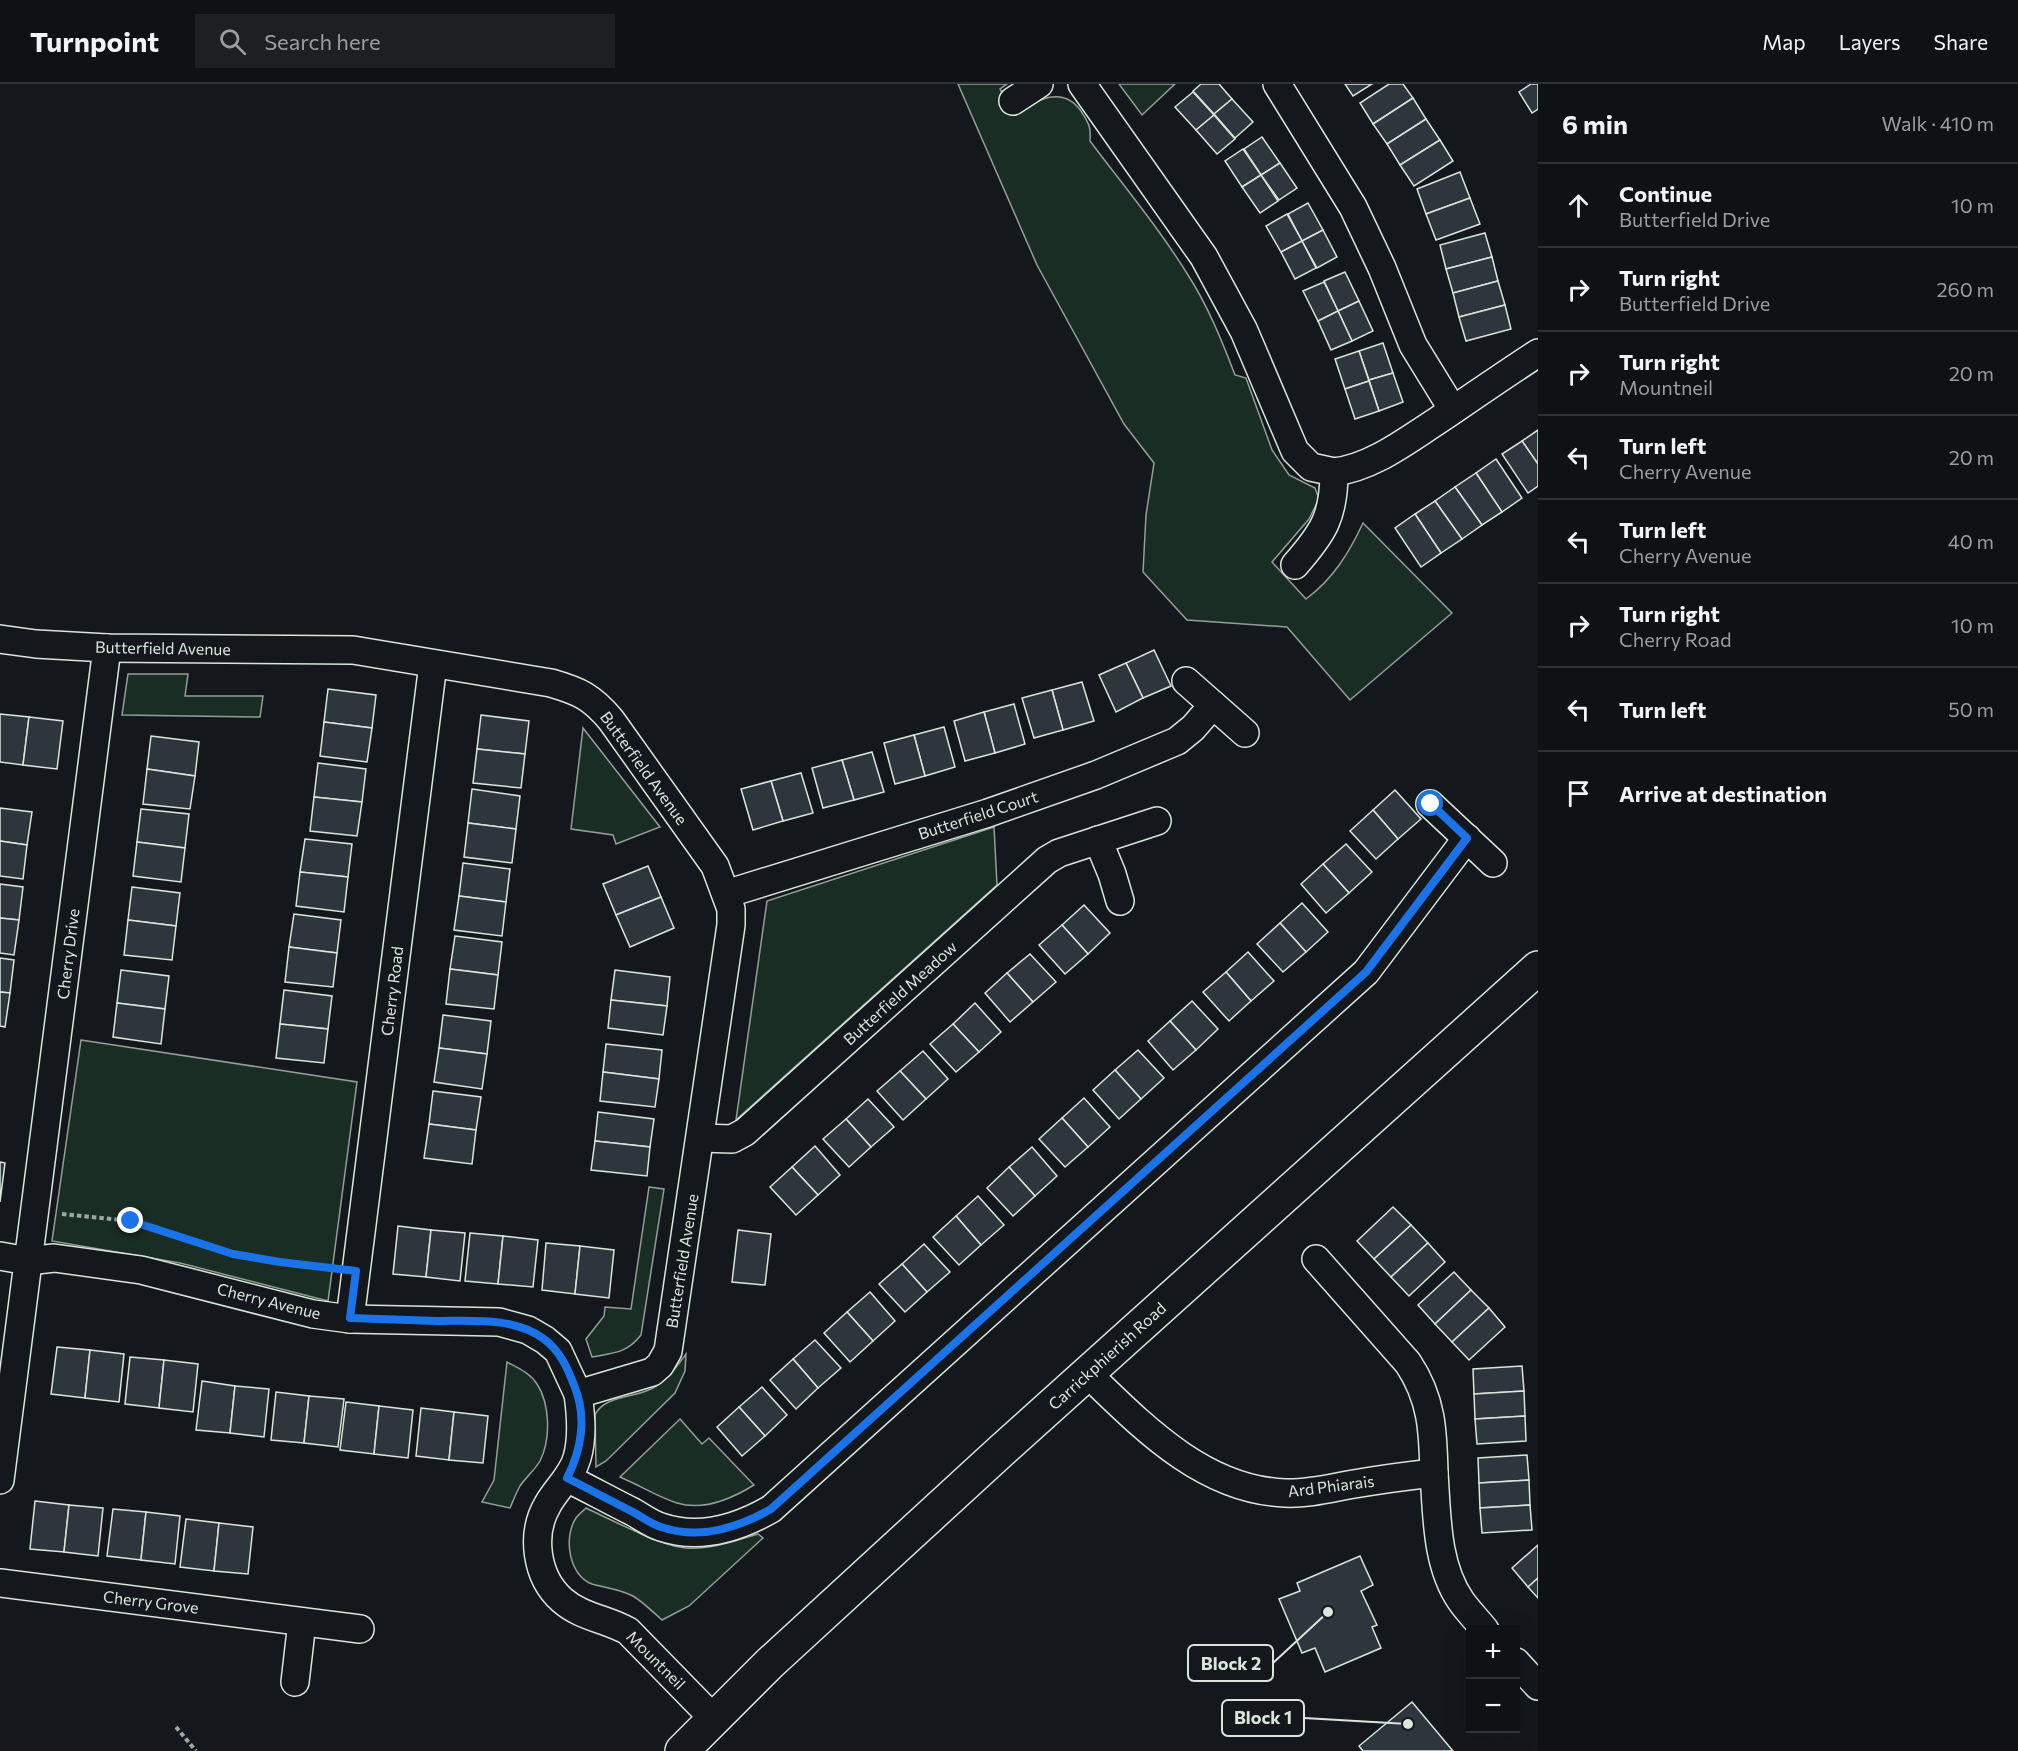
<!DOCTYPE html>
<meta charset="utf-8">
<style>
:root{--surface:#0f1215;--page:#1d2022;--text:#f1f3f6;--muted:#9b9ea0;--line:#2f3234}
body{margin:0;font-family:Commissioner,sans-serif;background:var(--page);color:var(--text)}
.controls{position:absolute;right:18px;bottom:18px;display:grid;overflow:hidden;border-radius:0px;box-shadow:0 6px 24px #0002}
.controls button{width:54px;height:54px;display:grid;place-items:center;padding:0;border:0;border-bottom:2px solid var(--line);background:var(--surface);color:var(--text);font:30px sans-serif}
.stop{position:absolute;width:18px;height:18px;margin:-14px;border:4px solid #1a73e8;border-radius:50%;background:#fff}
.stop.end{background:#1a73e8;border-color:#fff;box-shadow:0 2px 6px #0008}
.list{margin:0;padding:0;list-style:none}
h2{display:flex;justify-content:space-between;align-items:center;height:78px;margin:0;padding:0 24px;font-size:26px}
h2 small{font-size:20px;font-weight:400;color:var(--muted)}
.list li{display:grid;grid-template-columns:39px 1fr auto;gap:18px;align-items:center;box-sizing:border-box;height:84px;padding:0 24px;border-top:2px solid var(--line)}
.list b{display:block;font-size:22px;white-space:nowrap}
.list p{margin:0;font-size:20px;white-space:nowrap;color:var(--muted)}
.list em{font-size:20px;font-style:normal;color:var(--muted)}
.icon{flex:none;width:33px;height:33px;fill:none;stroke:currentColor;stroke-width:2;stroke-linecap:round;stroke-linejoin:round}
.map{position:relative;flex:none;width:1538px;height:1667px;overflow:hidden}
header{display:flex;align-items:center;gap:36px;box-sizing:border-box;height:84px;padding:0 30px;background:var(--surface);border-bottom:2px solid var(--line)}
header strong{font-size:28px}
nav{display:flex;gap:33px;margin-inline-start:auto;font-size:21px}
.search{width:420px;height:54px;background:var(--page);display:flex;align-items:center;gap:15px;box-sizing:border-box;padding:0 21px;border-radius:0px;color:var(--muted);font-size:22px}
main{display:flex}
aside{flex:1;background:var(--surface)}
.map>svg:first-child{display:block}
</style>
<header>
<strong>Turnpoint</strong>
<div class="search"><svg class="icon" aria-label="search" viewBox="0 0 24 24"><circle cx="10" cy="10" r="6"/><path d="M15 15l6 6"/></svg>Search here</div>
<nav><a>Map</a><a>Layers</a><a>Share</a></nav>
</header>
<main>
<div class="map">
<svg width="1538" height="1667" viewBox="0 0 1538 1667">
<rect width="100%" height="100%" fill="#14181c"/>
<g fill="#1a2d24" stroke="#939e99" stroke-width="1.5">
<path d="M958,0H1007L1000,5L1015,30C1036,17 1062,0 1081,27C1089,40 1091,42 1090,57C1123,101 1159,144 1188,191C1208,222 1222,257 1235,291L1246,294L1272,366L1289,391L1315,404L1319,415L1309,435L1272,478L1306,515C1333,495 1349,469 1363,439L1452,529L1350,616L1287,543L1187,536L1143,488L1146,431L1154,379L1124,340L1037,181Z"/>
<path d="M1119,0H1175L1142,31Z"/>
<path d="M128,590H188L185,612H263L260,633L122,631Z"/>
<path d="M583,644L660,743L616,760L613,751L571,745Z"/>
<path d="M994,743L997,801L736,1036L767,817Z"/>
<path d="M81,956L357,998L328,1217L180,1179L52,1157Z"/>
<path d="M649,1103L664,1105L641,1251C627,1269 614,1269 592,1273L586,1255L604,1232L605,1223L631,1225Z"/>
<path d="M686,1270L685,1287L675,1309L606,1377L596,1383L595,1331C604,1311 635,1314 653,1304C667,1297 677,1282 686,1270Z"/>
<path d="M507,1278C518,1284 530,1289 537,1300C550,1320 551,1355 540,1377C535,1386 526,1393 520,1402C516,1409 513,1417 510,1424L482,1418L494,1396Z"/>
<path d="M680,1335L702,1360L709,1354L754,1401C733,1414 703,1427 677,1419C658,1413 639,1401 620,1393Z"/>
<path d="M586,1424C612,1436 659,1461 685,1464C710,1466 735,1457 758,1450L763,1454L689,1522L662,1536C653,1528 643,1518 633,1512C619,1505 606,1504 592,1500C569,1492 563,1453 576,1434C578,1431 583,1427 586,1424Z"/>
</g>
<g fill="#2c363c" stroke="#d8e6dc" stroke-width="1.5">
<path d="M1201,0H1219L1232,15L1214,30L1193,7Z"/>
<path d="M1345,0H1372L1353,12Z"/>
<path d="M1389,0H1403L1413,14L1373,40L1360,19Z"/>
<path d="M1531,0H1538V25L1532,29L1519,8Z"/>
<path d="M1193,8L1214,31L1196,46L1175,23Z"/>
<path d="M1413,14L1426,35L1387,60L1373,40Z"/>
<path d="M1232,15L1253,38L1235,54L1214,30Z"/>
<path d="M1214,31L1235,55L1217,70L1196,46Z"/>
<path d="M1426,35L1440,56L1400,81L1387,60Z"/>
<path d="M1262,53L1280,79L1261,91L1244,65Z"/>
<path d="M1440,56L1453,77L1414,102L1400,81Z"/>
<path d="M1243,65L1261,91L1242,103L1225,77Z"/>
<path d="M1280,79L1297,104L1279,116L1261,91Z"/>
<path d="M1460,88L1470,114L1426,130L1417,105Z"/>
<path d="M1261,91L1278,117L1260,129L1242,103Z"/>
<path d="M1470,114L1480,140L1436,156L1426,130Z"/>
<path d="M1308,119L1323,146L1302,157L1288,130Z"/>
<path d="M1287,130L1302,157L1281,168L1266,142Z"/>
<path d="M1323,146L1337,173L1317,184L1302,157Z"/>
<path d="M1485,149L1492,173L1446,185L1440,161Z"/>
<path d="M1302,157L1316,184L1295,195L1281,168Z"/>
<path d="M1492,173L1498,197L1453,209L1446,185Z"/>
<path d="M1345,188L1359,217L1338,227L1324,197Z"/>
<path d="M1498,197L1505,221L1459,233L1453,209Z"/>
<path d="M1324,198L1338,227L1318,237L1303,207Z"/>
<path d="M1359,217L1373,247L1352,257L1338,227Z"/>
<path d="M1505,221L1511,245L1466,257L1459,233Z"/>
<path d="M1338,227L1352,257L1331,266L1318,237Z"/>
<path d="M1383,259L1393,289L1369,296L1359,267Z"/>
<path d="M1359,267L1369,297L1345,305L1335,275Z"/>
<path d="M1393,289L1403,318L1379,327L1369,296Z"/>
<path d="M1369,297L1379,327L1355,335L1345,305Z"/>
<path d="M1538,346V380L1522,357Z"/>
<path d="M1522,357L1538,380V402L1528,409L1502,370Z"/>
<path d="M1496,375L1522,414L1502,428L1476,389Z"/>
<path d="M1476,389L1502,428L1482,441L1455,403Z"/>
<path d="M1455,403L1482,441L1462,455L1435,417Z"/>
<path d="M1435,417L1462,455L1441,469L1415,430Z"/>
<path d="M1415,430L1441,469L1421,483L1395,444Z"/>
<path d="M1154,566L1171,602L1143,614L1126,579Z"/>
<path d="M1126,579L1143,614L1116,628L1099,591Z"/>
<path d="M1082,598L1094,637L1063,646L1052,606Z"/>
<path d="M328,605L376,611L372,644L324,638Z"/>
<path d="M1052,606L1063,646L1034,654L1022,614Z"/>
<path d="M1014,620L1025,660L995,669L984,628Z"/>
<path d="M984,628L995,669L965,677L954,637Z"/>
<path d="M0,630L29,633L23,681L0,678Z"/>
<path d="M481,631L529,637L525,670L477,665Z"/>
<path d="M29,633L63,637L57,685L23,681Z"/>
<path d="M324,638L372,644L367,678L320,672Z"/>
<path d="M944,643L955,683L925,692L914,651Z"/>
<path d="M914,651L925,692L895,700L884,659Z"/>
<path d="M151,652L199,658L195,692L147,685Z"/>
<path d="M477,665L525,670L521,704L473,699Z"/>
<path d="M872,668L884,708L854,716L842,676Z"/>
<path d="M842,676L854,716L823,724L812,684Z"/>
<path d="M318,679L366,685L362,718L314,713Z"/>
<path d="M147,685L195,692L190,725L143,720Z"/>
<path d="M801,689L813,729L783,737L771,697Z"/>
<path d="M771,697L783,737L753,746L741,705Z"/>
<path d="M472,705L520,712L516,745L468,739Z"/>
<path d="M1395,706L1421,735L1398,755L1373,726Z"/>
<path d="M314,713L362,718L357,752L310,747Z"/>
<path d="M0,724L32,728L27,761L0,757Z"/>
<path d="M141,725L189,730L185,764L137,758Z"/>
<path d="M1373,726L1398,755L1376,775L1350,747Z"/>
<path d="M468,739L516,745L512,779L464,773Z"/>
<path d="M305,755L352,760L348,793L300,788Z"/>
<path d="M0,757L27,761L23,795L0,792Z"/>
<path d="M137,758L185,764L181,798L133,792Z"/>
<path d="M1346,760L1372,788L1349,809L1323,780Z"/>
<path d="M463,779L510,785L506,818L459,812Z"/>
<path d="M1323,780L1349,809L1326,829L1301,800Z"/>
<path d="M648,782L661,813L616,831L603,800Z"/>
<path d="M300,788L348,793L344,828L296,822Z"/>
<path d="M0,800L23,803L19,836L0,834Z"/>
<path d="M132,803L180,809L176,842L128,836Z"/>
<path d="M459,812L506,818L502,852L454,846Z"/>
<path d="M661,813L674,844L630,863L616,831Z"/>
<path d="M1302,819L1328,848L1306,868L1280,839Z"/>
<path d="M1084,821L1110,849L1088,870L1062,841Z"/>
<path d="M294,830L341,836L337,869L289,863Z"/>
<path d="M0,834L19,836L14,871L0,869Z"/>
<path d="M128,836L176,842L172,876L124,871Z"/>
<path d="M1280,839L1306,868L1283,888L1257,860Z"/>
<path d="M1062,841L1088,870L1065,890L1039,861Z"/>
<path d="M455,852L502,858L498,891L450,885Z"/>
<path d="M289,863L337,869L333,903L285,898Z"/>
<path d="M1248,868L1274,897L1251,917L1226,888Z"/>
<path d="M1030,870L1056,898L1033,918L1007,889Z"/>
<path d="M0,874L14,876L10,909L0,908Z"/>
<path d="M450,885L498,891L494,925L446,920Z"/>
<path d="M121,886L169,892L165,925L117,919Z"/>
<path d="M615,886L670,893L667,922L611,916Z"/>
<path d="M1226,888L1251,917L1229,937L1203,908Z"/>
<path d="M1007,889L1033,918L1010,938L985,909Z"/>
<path d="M284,906L332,912L328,945L280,940Z"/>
<path d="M0,908L10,909L5,943L0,942Z"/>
<path d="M611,916L667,922L663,951L608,944Z"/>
<path d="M1192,917L1218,945L1196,966L1170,937Z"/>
<path d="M117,919L165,925L161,960L113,953Z"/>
<path d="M975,919L1001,948L979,968L953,940Z"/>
<path d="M443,931L491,937L487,970L439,964Z"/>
<path d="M1170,937L1196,966L1173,986L1148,957Z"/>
<path d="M280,940L328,945L324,979L276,974Z"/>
<path d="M953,940L979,968L956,988L930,960Z"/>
<path d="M606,960L662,966L659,995L603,988Z"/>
<path d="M439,964L487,970L482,1005L434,998Z"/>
<path d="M1138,966L1164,994L1141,1015L1115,986Z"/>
<path d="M923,967L948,995L926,1015L900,987Z"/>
<path d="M1115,986L1141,1015L1119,1035L1093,1006Z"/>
<path d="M900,987L926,1015L903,1036L877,1007Z"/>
<path d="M603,988L659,995L655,1023L600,1017Z"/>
<path d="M433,1007L481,1013L476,1046L429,1040Z"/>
<path d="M1084,1014L1110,1043L1088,1063L1062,1034Z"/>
<path d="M868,1015L894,1043L871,1063L846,1035Z"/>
<path d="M598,1028L654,1035L650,1063L595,1057Z"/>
<path d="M1062,1034L1088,1063L1065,1083L1039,1055Z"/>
<path d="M846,1035L871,1063L849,1083L823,1055Z"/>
<path d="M429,1040L476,1046L472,1080L424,1074Z"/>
<path d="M595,1057L650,1063L647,1092L591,1086Z"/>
<path d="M815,1062L840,1091L818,1111L792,1083Z"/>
<path d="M1032,1063L1057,1092L1035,1112L1009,1083Z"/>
<path d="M0,1078L5,1079L0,1118Z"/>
<path d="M792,1083L818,1111L796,1131L770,1103Z"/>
<path d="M1009,1083L1035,1112L1013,1132L987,1104Z"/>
<path d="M978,1112L1004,1141L981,1161L956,1132Z"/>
<path d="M1393,1123L1411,1141L1374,1175L1357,1157Z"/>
<path d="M956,1132L981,1161L959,1181L933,1153Z"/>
<path d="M1411,1141L1428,1159L1391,1193L1374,1175Z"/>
<path d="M398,1142L431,1146L426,1193L393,1190Z"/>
<path d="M431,1146L465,1149L460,1197L426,1193Z"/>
<path d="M738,1146L771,1150L765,1201L732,1198Z"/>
<path d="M470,1149L503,1152L498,1200L465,1197Z"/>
<path d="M503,1152L538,1156L533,1203L498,1200Z"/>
<path d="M546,1159L580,1162L575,1210L542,1206Z"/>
<path d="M1428,1159L1445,1178L1409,1212L1391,1193Z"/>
<path d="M924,1160L950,1188L927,1208L902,1180Z"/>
<path d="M580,1162L614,1166L609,1214L575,1210Z"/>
<path d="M902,1180L927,1208L905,1228L879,1200Z"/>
<path d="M1454,1188L1471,1206L1435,1240L1418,1221Z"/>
<path d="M1471,1206L1489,1224L1452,1258L1435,1240Z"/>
<path d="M870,1208L895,1237L873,1257L847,1228Z"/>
<path d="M1489,1224L1505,1243L1469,1276L1452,1258Z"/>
<path d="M847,1228L873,1257L850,1278L824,1249Z"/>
<path d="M815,1256L841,1284L818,1304L793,1275Z"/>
<path d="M57,1263L90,1266L85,1314L51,1310Z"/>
<path d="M90,1266L124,1270L119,1318L85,1314Z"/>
<path d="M130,1273L164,1276L159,1324L125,1320Z"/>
<path d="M793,1275L818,1304L796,1325L770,1296Z"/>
<path d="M164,1276L198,1280L193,1328L159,1324Z"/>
<path d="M1522,1282L1524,1307L1474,1310L1473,1285Z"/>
<path d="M202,1297L235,1302L230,1349L196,1346Z"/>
<path d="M235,1302L269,1305L264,1353L230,1349Z"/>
<path d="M762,1303L787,1331L765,1352L739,1323Z"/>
<path d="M1524,1307L1525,1332L1475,1335L1474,1310Z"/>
<path d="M276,1308L309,1312L304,1359L271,1356Z"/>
<path d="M309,1312L344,1315L338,1363L304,1359Z"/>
<path d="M346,1318L379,1322L374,1370L340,1366Z"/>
<path d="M379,1322L413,1326L408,1374L374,1370Z"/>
<path d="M739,1323L765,1352L742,1372L717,1343Z"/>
<path d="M421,1324L454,1328L449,1376L416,1372Z"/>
<path d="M454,1328L488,1332L483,1379L449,1376Z"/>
<path d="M1525,1332L1526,1357L1477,1360L1475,1335Z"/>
<path d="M1527,1371L1529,1396L1479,1399L1478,1374Z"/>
<path d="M1529,1396L1530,1421L1480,1424L1479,1399Z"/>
<path d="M35,1417L69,1421L64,1468L30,1465Z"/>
<path d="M69,1421L103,1424L98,1472L64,1468Z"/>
<path d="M1530,1421L1532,1446L1482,1449L1480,1424Z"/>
<path d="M113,1425L146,1428L141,1476L107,1472Z"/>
<path d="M146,1428L180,1432L175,1480L141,1476Z"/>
<path d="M186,1435L219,1439L214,1487L180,1483Z"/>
<path d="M219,1439L253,1443L248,1490L214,1487Z"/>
<path d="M1538,1461V1494L1528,1503L1512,1484Z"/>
<path d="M1360,1472L1373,1501L1361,1507L1377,1541L1372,1543L1381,1564L1325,1588L1315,1564L1302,1569L1279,1515L1300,1507L1297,1499Z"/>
<path d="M1538,1494V1514L1528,1503Z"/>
<path d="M1412,1618L1453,1667H1363L1359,1662Z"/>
</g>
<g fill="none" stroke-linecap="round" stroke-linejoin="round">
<g stroke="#d8e6dc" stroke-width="30">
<g id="street">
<path d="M1082,0L1204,173L1244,247L1295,367L1311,383L1334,388"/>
<path d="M1277,0L1353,123L1382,184L1413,261L1453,326"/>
<path d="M1013,17L1039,0"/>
<path d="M1295,481C1323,449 1334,433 1334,388C1371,384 1406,357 1437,337C1471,314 1504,291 1538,269"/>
<path d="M0,555L36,560L107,564L353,566L551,599C579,607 592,613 611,636L715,782L731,825V841L668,1267L660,1281L652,1288L578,1310C581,1331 583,1353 577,1374C572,1392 557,1404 548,1420C530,1450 536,1493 562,1516C581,1533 607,1535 628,1547L713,1634"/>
<path d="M1186,597L1245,649"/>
<path d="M1430,720L1493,779"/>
<path d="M1098,756L1112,790L1120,817"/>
<path d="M726,810L988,729L1096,691L1177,657L1193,644L1213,621"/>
<path d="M701,1054L732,1055L745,1048L1047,776L1059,769L1157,737"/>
<path d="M0,1172L28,1177L54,1174L141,1186L313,1230L350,1235L499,1238L528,1246L545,1256L558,1267L578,1310"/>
<path d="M1316,1175L1408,1279C1432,1315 1433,1347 1434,1389"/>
<path d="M350,1235L433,580"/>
<path d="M1087,1289C1142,1342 1203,1406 1285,1409C1306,1410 1327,1405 1348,1401C1377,1396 1405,1392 1434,1389C1437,1431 1436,1481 1461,1517C1468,1527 1477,1536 1485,1546"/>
<path d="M567,1394C589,1405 611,1417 633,1428C642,1433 651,1440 661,1443C699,1456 738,1444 771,1425L1366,888L1467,754"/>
<path d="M0,1396L107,564"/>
<path d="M0,1499L360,1545"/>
<path d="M1516,1578L1538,1602"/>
<path d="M295,1598L302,1538"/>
</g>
</g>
<g stroke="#d8e6dc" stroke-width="36">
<path id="secondary" d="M682,1667L770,1579L1001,1367L1538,884"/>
</g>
<g stroke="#9da8a2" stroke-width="4" stroke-dasharray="4.5 3" stroke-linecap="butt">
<path d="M62,1130L131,1137L233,1170L280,1178L327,1183"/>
<path d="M176,1643L196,1667"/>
</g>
<use href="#street" stroke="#14181c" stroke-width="27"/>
<use href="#secondary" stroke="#14181c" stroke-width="33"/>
</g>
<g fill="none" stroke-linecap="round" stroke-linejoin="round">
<path stroke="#1a73e8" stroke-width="8" d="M131,1137L233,1170L280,1178L356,1187L350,1234C379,1235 408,1236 437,1237C473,1237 514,1233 544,1255C560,1267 567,1283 574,1301C587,1332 582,1365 567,1394C589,1405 611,1417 633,1428C642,1433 651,1440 661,1443C699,1456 738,1444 771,1425L1366,888L1467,754L1431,720"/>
</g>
<g text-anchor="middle" stroke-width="4.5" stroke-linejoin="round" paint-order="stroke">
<g font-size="16" fill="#d8e6dc" stroke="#14181c">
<text transform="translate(163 564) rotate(1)" y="6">Butterfield Avenue</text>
<text transform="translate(644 684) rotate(54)" y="6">Butterfield Avenue</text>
<text transform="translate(978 731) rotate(-18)" y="6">Butterfield Court</text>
<text transform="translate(68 870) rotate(-83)" y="6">Cherry Drive</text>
<text transform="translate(392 907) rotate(-83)" y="6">Cherry Road</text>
<text transform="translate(900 909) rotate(-42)" y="6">Butterfield Meadow</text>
<text transform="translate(682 1177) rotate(-81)" y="6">Butterfield Avenue</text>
<text transform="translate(269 1217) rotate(14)" y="6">Cherry Avenue</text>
<text transform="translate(1107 1272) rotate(-42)" y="6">Carrickphierish Road</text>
<text transform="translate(1331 1402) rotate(-7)" y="6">Ard Phiarais</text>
<text transform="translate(151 1518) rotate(7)" y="6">Cherry Grove</text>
<text transform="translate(656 1576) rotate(45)" y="6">Mountneil</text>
</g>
</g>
<path fill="none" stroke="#d8e6dc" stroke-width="2" d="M1328 1528L1273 1579M1408 1640L1304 1634"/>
<g fill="#d8e6dc" stroke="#14181c" stroke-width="2">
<circle cx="1328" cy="1528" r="6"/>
<circle cx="1408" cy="1640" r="6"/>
</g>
<g fill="#14181c" stroke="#d8e6dc" stroke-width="2">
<rect x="1188" y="1561" width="85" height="36" rx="6"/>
<rect x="1222" y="1616" width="82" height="36" rx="6"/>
</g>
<g font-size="18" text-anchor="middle" font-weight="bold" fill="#d8e6dc">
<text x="1231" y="1586">Block 2</text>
<text x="1263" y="1640">Block 1</text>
</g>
</svg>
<div class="controls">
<button>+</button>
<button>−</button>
</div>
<div class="stop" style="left:1431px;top:720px"></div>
<div class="stop end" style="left:131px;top:1137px"></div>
</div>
<aside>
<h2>6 min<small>Walk · 410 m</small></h2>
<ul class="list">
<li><svg class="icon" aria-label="ahead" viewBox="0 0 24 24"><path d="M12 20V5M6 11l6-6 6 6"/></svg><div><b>Continue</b><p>Butterfield Drive</p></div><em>10 m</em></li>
<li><svg class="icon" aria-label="right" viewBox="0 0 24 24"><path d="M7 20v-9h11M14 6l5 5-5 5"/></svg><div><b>Turn right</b><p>Butterfield Drive</p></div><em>260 m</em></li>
<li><svg class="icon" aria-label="right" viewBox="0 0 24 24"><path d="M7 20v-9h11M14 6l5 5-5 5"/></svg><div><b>Turn right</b><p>Mountneil</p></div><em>20 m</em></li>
<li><svg class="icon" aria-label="left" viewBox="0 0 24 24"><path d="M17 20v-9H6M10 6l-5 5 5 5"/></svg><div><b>Turn left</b><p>Cherry Avenue</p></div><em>20 m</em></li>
<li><svg class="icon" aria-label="left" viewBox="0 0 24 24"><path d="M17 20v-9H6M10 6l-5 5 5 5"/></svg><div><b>Turn left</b><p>Cherry Avenue</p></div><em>40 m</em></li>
<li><svg class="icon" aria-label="right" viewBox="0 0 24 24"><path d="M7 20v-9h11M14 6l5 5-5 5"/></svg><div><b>Turn right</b><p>Cherry Road</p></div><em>10 m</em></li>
<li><svg class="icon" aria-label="left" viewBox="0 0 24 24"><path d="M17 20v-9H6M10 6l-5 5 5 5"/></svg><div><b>Turn left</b></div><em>50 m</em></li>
<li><svg class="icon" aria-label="arrive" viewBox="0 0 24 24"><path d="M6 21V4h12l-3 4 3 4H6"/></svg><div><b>Arrive at destination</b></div></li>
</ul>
</aside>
</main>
